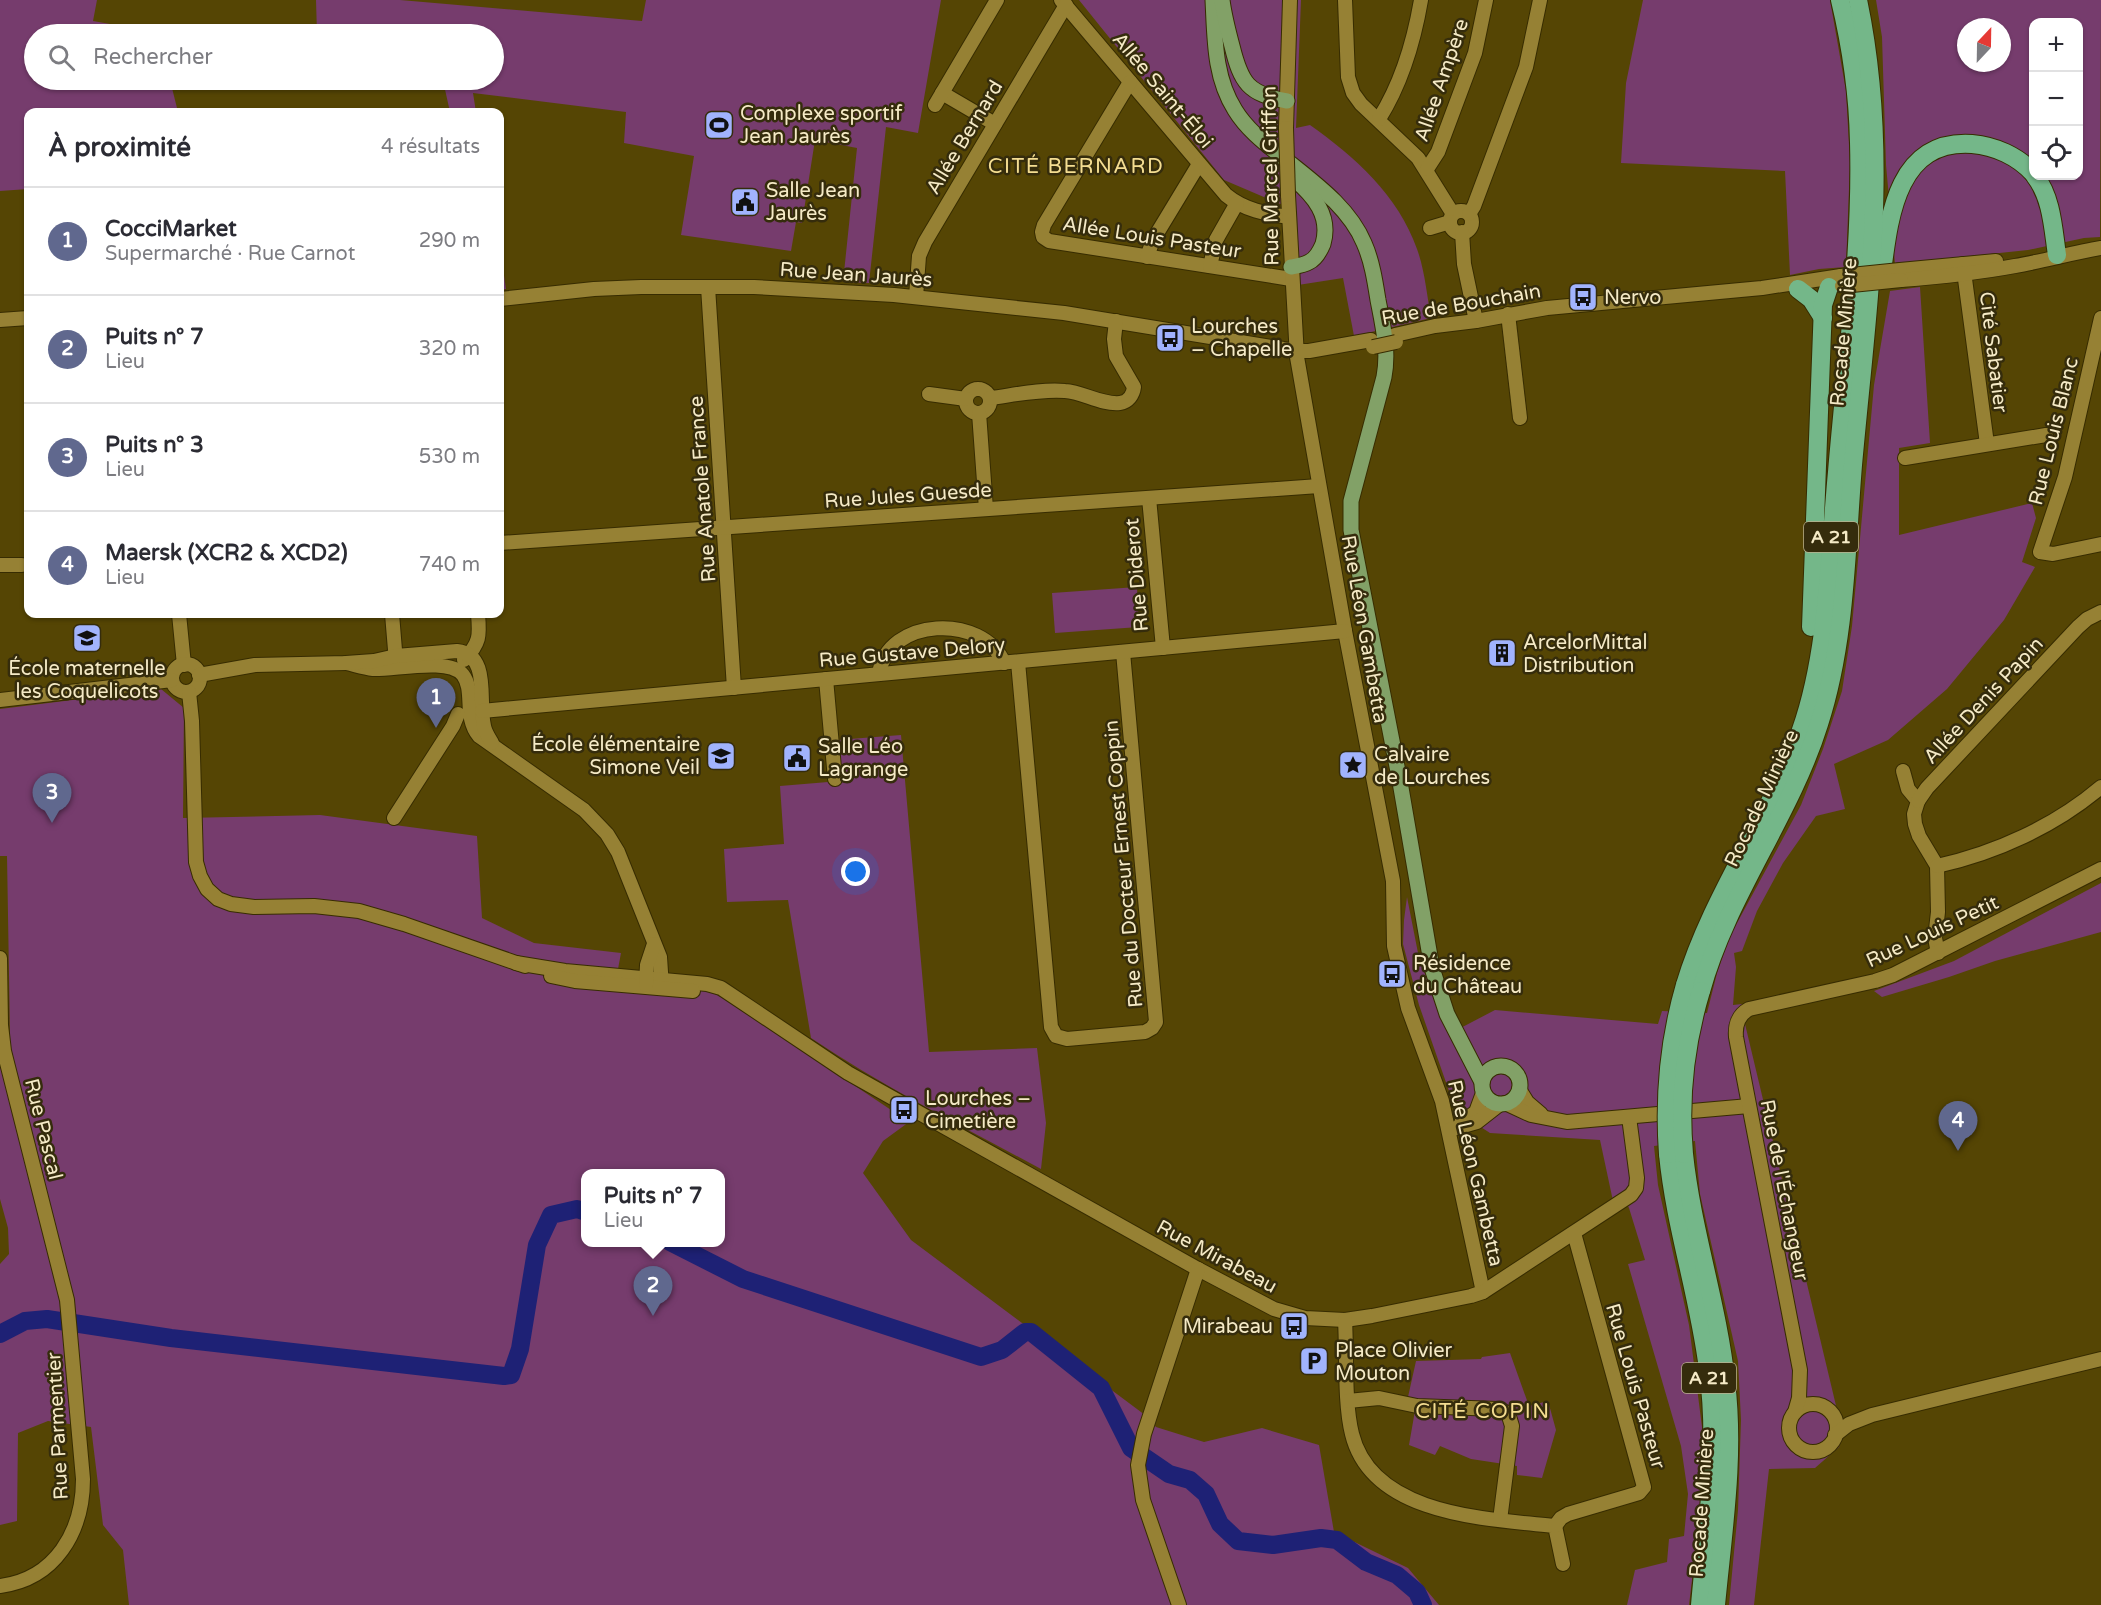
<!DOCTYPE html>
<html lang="fr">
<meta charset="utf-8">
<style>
:root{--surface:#fff;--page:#f7f7f7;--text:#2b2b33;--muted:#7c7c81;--line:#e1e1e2;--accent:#60688e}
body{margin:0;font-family:"Varela Round",sans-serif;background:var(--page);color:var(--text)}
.controls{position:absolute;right:18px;top:18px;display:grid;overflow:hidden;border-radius:12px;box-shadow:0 2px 4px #0004}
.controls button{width:54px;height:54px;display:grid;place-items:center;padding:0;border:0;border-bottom:2px solid var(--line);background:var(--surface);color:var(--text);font:30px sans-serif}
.compass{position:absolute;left:1957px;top:18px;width:54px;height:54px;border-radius:50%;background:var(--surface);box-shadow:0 2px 4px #0004;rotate:22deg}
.you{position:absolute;left:856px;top:872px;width:21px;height:21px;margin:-15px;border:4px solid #fff;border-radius:50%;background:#1a73e8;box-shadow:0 0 0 9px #1a73e833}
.badge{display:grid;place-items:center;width:39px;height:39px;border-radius:50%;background:var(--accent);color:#fff;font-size:20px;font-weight:700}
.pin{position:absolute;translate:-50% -50px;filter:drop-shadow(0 2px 3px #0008)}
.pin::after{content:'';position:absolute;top:32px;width:21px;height:18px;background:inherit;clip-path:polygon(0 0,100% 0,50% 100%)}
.popup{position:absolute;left:581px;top:1169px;width:144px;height:78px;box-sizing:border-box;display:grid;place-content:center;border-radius:12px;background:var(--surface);filter:drop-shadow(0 2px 4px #0005);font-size:20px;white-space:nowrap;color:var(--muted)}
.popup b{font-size:22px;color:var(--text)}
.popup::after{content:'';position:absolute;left:50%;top:100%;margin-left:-12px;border:12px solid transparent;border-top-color:var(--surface)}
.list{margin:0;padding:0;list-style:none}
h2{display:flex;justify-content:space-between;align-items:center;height:78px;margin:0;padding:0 24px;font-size:26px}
h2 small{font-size:20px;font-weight:400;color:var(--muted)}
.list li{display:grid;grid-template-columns:39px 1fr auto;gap:18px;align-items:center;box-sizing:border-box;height:108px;padding:0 24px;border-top:2px solid var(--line)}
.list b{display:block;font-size:22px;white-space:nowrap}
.list p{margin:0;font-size:20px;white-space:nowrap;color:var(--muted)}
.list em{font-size:20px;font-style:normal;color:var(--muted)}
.icon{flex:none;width:33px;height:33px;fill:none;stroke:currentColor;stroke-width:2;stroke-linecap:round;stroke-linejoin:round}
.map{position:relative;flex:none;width:2101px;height:1605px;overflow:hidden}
.search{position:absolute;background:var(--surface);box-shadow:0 2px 4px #0004;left:24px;top:24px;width:480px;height:66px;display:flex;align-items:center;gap:15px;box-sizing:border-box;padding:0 21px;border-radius:33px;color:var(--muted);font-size:22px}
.panel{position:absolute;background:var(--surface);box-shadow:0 2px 4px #0004;left:24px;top:108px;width:480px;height:510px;border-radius:12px}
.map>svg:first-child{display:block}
</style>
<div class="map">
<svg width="2101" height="1605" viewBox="0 0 2101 1605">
<rect width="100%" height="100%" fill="#554504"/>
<g fill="#763c6d" fill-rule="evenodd">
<path d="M0,0H97L93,21L161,33L34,34V80H170L178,112H28V189L0,191Z"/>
<path d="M316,0H400L642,21L646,0H941L918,133L886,127L869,283L843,282L857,148L815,140L802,223L796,222L791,251L681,235L694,156L624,143L626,112L473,93L476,112H450L444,85L319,81V80H494V34H317Z"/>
<path d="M1079,0H1301L1296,128L1310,125C1355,157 1398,195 1417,249C1425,271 1427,296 1431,318L1354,336L1343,278L1298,285L1297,211L1224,180Z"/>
<path d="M1643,0H1830L1846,91L1850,163L1846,267L1819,269L1790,275L1785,171L1621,163L1626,83Z"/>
<path d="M1876,0H2101L2100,237L2084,238L2028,250L1895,264L1886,165L1882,37ZM2034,22H2078V176H2034ZM1966,27H2002V63H1966Z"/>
<path d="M500,249L506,289L500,290Z"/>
<path d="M1920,287L1930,443L1899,448V535L2032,503L2036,518L2022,562L2035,567L2004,620L1947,689L1888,740L1834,764L1845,809L1816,816L1783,863L1757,911L1742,951L1734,953L1736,967L1733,1005L1742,1004L1745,1024L1843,1435L1839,1447L1815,1468L1769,1469L1754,1605H1729L1738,1510L1741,1420L1738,1361L1700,1194L1695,1141L1654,1146L1658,1185L1689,1325L1702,1427L1700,1514L1689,1605H1627L1635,1570L1667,1562L1669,1539L1684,1536L1688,1494L1681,1446L1628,1264L1645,1260L1629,1208L1623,1196L1613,1201L1600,1140L1490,1133L1456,1111L1419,1005L1403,944L1404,920L1407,897L1418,953L1439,1011L1451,1033L1495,1010L1658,1024L1662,1011L1707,1013L1717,973L1730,936L1801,805L1823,749L1842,691L1852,626L1874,385L1890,291Z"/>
<path d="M1137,587L1139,627L1055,633L1052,593Z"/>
<path d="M161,689L184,708L183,818L320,815L477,836L482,918L534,943L621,953L618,969L688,979L733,1004L909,1122L883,1141L863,1173L911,1240L1145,1415L1156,1427L1204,1442L1262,1428L1319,1445L1334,1532L1408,1568L1439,1605H129L123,1550L103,1525L91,1427L48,1421L18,1433L17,1521L0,1525V1264L9,1254L8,1228L0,1199V1036L10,1034L7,856H0V709ZM586,1174H720V1242H586Z"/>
<path d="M901,735L929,1052L1037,1048L1046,1123L1041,1169C963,1127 884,1087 811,1038L788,900L727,902L724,849L784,844L780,786L840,781L837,740Z"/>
<path d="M2101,883V932L1995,961L1949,977L1882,997L1874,991L1954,961Z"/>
<path d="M1510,1353L1529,1406L1548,1401L1556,1430L1542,1478L1517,1475V1466L1471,1459L1440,1446L1435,1455L1409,1445L1417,1399L1408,1397L1416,1361L1481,1359L1482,1357Z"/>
</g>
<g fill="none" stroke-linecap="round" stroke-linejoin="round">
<g stroke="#1e2175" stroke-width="18">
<path d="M670,1242L743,1279L981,1357L1002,1350L1025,1332H1031L1101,1388L1131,1448L1169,1474L1190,1480L1206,1494L1220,1524L1238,1541L1273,1545L1321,1538L1337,1540L1366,1562L1397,1575L1417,1592L1423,1605"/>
<path d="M0,1334L25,1321L47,1319L171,1338L504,1376L511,1375L520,1349L537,1245L551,1215L577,1209L586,1212"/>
</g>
<g stroke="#372c01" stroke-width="16">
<g id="minor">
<path d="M1061,0L1226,195C1244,210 1266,214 1289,217"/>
<path d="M1345,0L1348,77L1353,93L1361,104L1418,158L1453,214"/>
<path d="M1130,82L1044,225L1042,232L1043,237L1049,241L1291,279"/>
<path d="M942,93L995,124"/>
<path d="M935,105L997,0"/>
<path d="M1379,119C1401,84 1414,41 1421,0"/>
<path d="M1286,128L1290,0"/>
<path d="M1427,169L1438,152L1475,53L1486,0"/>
<path d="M1288,195L1297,357L1345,631L1393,881L1394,946L1408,1008L1442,1101L1483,1292"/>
<circle cx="1461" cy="222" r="11"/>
<path d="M1469,214L1474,206L1526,67L1540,0"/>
<path d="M1430,228L1450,222"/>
<path d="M1462,232L1464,264L1476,321"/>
<path d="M1147,257L1153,240L1199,164"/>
<path d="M1963,264L1987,444"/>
<path d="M1210,266L1216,240L1237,203"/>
<path d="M1900,270L1996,261"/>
<path d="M1901,280C1939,277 1977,273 2015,266C2044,261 2072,253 2101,248"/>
<path d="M708,287L734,688"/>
<path d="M916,297L919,256L925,242L1066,5"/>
<path d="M500,299L594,289L641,287H754L894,295L1064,313L1296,351H1309L1371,340"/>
<path d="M1508,314L1520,418"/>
<path d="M2101,318L2065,477L2040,552L2053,554L2101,544"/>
<path d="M0,320L28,318"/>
<path d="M1395,335L1435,326L1476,321L1547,308L1762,288L1841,276"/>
<circle cx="978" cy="401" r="12"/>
<path d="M929,394L966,399"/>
<path d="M990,398C1014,395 1040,389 1065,391C1083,392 1101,405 1120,403C1128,402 1133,395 1134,387L1116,356L1114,339L1116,321"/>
<path d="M979,413L986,509"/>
<path d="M1905,458L2046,435"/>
<path d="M1149,498L1163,648"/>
<path d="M500,543L1319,486"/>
<path d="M0,565H22"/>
<path d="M179,614L184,665"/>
<path d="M392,614L396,662"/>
<path d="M464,660C480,643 480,636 478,614"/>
<path d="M1018,662L1051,1027L1056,1036L1067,1039L1145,1032L1152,1028L1156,1022L1123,652"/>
<path d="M346,663C355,665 364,668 373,669C395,670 449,657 463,675C475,691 463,717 479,736L584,810L607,834L618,852L660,957L662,987"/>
<circle cx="186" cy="678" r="14"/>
<path d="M879,674C887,617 983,613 1004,663"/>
<path d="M199,675L255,665L346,663L374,661L396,656L457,651C491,655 478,701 484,726C485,732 489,738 492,743"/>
<path d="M826,679L835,779"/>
<path d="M189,692L192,721L196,862L200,876L207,889L218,899L231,904L254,907L314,906L359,911L404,924L525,966"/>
<path d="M0,700L172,680"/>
<path d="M482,711L1345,631"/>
<path d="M1903,771L1908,789L1918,801L1914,814L1915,824L1919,836L1937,866L1938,912L1935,938L1938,953"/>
<path d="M1918,801L1927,788L2078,627L2087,619L2101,612"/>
<path d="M394,818L453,726L458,714"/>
<path d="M1937,866C1996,853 2055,826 2101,787"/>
<path d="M0,958L1,1025L4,1051L67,1300L83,1479C83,1532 55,1579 0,1586"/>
<path d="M516,963L565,971L707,984L721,988L848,1073L1198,1269L1274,1309L1305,1318L1345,1320L1372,1316L1471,1296L1483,1292L1631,1195L1636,1188L1637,1178L1629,1117"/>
<path d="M551,976L575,981L693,991"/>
<path d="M646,985L647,965L654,944"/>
<path d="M1519,1089L1527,1102L1541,1114"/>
<path d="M1505,1103L1531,1115L1567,1122L1749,1106"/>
<path d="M1461,1123L1476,1112L1483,1093"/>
<path d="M1449,1130L1477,1122L1500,1104"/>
<path d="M1345,1320C1347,1354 1344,1402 1352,1434C1372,1516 1488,1519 1555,1526L1563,1564"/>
<path d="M1348,1401L1379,1398L1417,1406L1497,1409L1508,1413L1512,1426L1500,1520"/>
<circle cx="1813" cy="1428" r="24"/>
<path d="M1795,1412L1799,1398L1800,1370L1736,1037C1735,1026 1738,1015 1749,1009L1875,981L1893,975L2101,869"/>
<path d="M1835,1435L1849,1424L1872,1415L2101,1359"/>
<path d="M1555,1526L1561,1518L1568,1514L1639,1493L1644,1487L1574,1233"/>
<path d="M1179,1605L1143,1500L1138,1465L1144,1434L1198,1269"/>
</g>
</g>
<g stroke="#372c01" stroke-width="17">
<g id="major">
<path d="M1213,0C1215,38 1214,77 1235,110C1246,128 1263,142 1280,155C1310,180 1348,205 1364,243C1372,261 1375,281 1378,300C1383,326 1389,351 1384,377L1351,501V530L1400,782L1432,968L1447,1014L1482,1082"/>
<path d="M1222,0C1224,16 1228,31 1232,46C1241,83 1248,94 1287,101"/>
<path d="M1291,267C1297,266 1304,265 1309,262C1316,259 1320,251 1323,244C1331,216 1314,196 1294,179"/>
<circle cx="1501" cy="1085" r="19"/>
</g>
</g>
<g stroke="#372c01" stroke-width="20">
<g id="highway">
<path d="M2035,176C2052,198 2053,228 2057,255"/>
<path d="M1882,272C1889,217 1897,139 1972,144C1995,146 2018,156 2034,174"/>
<path d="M1798,289L1811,299L1823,318"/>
<path d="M1811,627L1823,305L1829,287"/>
<path d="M1685,985C1712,895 1770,818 1801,730C1829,650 1829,556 1837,472C1846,363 1862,252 1859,142C1858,94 1851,46 1840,0"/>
<path d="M1701,991C1727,896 1790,817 1819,724C1846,641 1846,551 1853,465C1867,308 1891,156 1858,0"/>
<path d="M1668,1154C1675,1227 1699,1296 1708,1369C1719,1448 1707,1526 1700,1605"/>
<path d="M1684,1154C1692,1231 1718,1305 1726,1382C1735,1457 1723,1531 1716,1605"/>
</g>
</g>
<use href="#minor" stroke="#968134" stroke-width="14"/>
<use href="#major" stroke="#82a167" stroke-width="15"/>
<use href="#highway" stroke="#74b789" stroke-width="18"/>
<g stroke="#372c01" stroke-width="16" stroke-linecap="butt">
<g id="minor-bridge">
<path d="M1286,128L1288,195"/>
<path d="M1841,276L1900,270"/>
<path d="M1842,286L1901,280"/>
<path d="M1373,347L1396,342"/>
</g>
</g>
<g stroke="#372c01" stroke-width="20" stroke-linecap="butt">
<g id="highway-bridge">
<path d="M1668,1154C1664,1097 1669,1040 1685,985"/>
<path d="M1684,1154C1679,1099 1685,1044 1701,991"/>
</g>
</g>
<use href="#minor-bridge" stroke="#968134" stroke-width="14"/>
<use href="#highway-bridge" stroke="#74b789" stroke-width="18"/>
</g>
<defs>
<g id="stadium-square" transform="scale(1.5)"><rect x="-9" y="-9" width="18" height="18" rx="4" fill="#a1b3fd" stroke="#352c0c"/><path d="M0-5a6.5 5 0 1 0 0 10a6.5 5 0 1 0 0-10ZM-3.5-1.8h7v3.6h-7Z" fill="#111"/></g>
<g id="civic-square" transform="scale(1.5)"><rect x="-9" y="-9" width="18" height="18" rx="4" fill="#a1b3fd" stroke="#352c0c"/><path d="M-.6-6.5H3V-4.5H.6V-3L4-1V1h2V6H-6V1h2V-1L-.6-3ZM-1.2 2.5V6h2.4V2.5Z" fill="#111"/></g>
<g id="bus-square" transform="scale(1.5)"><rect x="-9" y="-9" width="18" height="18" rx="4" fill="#a1b3fd" stroke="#352c0c"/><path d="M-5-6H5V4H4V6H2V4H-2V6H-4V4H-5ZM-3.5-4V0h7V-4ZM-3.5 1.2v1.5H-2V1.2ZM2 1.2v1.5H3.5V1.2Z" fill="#111"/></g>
<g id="school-square" transform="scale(1.5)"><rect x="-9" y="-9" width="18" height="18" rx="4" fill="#a1b3fd" stroke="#352c0c"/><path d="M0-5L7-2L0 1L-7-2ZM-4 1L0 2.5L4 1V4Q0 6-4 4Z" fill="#111"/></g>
<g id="building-square" transform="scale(1.5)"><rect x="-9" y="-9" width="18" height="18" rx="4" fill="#a1b3fd" stroke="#352c0c"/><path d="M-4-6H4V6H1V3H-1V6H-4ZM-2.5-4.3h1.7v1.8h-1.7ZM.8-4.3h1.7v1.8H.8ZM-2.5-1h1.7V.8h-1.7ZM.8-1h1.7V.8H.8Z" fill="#111"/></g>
<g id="sight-square" transform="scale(1.5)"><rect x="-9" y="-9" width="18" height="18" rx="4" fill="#a1b3fd" stroke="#352c0c"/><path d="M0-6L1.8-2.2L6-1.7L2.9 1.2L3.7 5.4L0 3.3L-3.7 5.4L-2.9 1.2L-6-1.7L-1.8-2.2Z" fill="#111"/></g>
<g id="parking-square" transform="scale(1.5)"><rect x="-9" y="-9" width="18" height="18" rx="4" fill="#a1b3fd" stroke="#352c0c"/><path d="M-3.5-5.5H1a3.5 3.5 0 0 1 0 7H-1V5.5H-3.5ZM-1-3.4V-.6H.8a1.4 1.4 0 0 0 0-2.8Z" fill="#111"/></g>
</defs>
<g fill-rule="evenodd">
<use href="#stadium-square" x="719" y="125"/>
<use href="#civic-square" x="745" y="202"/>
<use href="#bus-square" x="1583" y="297"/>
<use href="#bus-square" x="1170" y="338"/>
<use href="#school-square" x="87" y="638"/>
<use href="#building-square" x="1502" y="653"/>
<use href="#school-square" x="721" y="756"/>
<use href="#civic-square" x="797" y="758"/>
<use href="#sight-square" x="1353" y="765"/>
<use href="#bus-square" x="1392" y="974"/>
<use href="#bus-square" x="904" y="1110"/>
<use href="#bus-square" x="1294" y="1326"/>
<use href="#parking-square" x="1314" y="1361"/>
</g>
<g text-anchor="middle" stroke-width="5" stroke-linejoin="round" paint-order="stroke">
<g fill="#352c0c" stroke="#bbb18e" stroke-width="1.5">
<rect x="1804" y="522" width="54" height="30" rx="4.5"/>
<rect x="1682" y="1363" width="54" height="30" rx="4.5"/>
</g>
<g font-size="18" font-weight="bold" fill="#f5eac6">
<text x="1831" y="543">A 21</text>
<text x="1709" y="1384">A 21</text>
</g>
<g font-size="20" fill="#f5eac6" stroke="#352c0c">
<text transform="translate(1441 80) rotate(-71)" y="7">Allée Ampère</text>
<text transform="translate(1163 90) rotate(50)" y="7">Allée Saint-Éloi</text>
<text transform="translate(964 137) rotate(-59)" y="7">Allée Bernard</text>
<text transform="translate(1270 176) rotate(-91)" y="7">Rue Marcel Griffon</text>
<text transform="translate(1152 237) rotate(9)" y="7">Allée Louis Pasteur</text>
<text transform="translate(856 274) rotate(4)" y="7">Rue Jean Jaurès</text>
<text transform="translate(1461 304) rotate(-10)" y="7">Rue de Bouchain</text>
<text transform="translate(1843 332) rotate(-85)" y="7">Rocade Minière</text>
<text transform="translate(1994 352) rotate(83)" y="7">Cité Sabatier</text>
<text transform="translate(2053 431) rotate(-76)" y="7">Rue Louis Blanc</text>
<text transform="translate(702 489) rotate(-94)" y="7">Rue Anatole France</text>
<text transform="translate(908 495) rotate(-4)" y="7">Rue Jules Guesde</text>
<text transform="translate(1136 575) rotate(-95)" y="7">Rue Diderot</text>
<text transform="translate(1365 629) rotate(80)" y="7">Rue Léon Gambetta</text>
<text transform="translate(912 652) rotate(-5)" y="7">Rue Gustave Delory</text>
<text transform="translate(1983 700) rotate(-47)" y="7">Allée Denis Papin</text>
<text transform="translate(1761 798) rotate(-65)" y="7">Rocade Minière</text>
<text transform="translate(1123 864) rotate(-95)" y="7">Rue du Docteur Ernest Coppin</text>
<text transform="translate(1932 931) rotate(-25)" y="7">Rue Louis Petit</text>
<text transform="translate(44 1129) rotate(76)" y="7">Rue Pascal</text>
<text transform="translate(1476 1173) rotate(77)" y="7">Rue Léon Gambetta</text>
<text transform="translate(1785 1190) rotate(79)" y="7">Rue de l'Échangeur</text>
<text transform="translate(1217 1256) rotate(28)" y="7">Rue Mirabeau</text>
<text transform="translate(1636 1386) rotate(74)" y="7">Rue Louis Pasteur</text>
<text transform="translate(57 1426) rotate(-93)" y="7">Rue Parmentier</text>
<text transform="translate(1701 1503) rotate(-86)" y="7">Rocade Minière</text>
</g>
<g font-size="20" fill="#f5eac6" stroke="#352c0c" text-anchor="start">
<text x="740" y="120">Complexe sportif<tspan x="740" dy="23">Jean Jaurès</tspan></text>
<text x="766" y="197">Salle Jean<tspan x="766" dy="23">Jaurès</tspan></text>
<text x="1604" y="304">Nervo</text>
<text x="1191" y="333">Lourches<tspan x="1191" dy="23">– Chapelle</tspan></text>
<text x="1523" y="649">ArcelorMittal<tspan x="1523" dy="23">Distribution</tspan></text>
<text x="87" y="675" text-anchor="middle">École maternelle<tspan x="87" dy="23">les Coquelicots</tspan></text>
<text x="700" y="751" text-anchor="end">École élémentaire<tspan x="700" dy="23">Simone Veil</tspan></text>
<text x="818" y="753">Salle Léo<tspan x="818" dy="23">Lagrange</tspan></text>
<text x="1374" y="761">Calvaire<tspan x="1374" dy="23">de Lourches</tspan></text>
<text x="1413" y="970">Résidence<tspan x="1413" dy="23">du Château</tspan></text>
<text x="925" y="1105">Lourches –<tspan x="925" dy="23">Cimetière</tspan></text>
<text x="1273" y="1333" text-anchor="end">Mirabeau</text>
<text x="1335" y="1357">Place Olivier<tspan x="1335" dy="23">Mouton</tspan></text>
</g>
<g font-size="21" letter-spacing="1.5" fill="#f4dd91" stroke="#352c0c">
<text x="1076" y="173">CITÉ BERNARD</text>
<text x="1483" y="1418">CITÉ COPIN</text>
</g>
</g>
</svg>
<div class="controls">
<button>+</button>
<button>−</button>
<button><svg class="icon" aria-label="locate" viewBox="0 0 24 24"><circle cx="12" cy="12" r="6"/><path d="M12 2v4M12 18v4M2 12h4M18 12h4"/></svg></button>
</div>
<svg class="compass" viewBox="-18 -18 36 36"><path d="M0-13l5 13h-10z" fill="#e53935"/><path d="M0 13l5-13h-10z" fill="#7c7c81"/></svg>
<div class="you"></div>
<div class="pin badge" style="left:436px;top:728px">1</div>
<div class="pin badge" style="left:653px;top:1316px">2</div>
<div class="popup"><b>Puits n° 7</b>Lieu</div>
<div class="pin badge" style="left:52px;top:823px">3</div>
<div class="pin badge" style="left:1958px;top:1151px">4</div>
<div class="search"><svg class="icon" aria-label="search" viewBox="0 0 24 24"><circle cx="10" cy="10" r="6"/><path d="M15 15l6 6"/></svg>Rechercher</div>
<section class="panel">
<h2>À proximité<small>4 résultats</small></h2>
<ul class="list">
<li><span class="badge">1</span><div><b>CocciMarket</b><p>Supermarché · Rue Carnot</p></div><em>290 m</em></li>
<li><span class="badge">2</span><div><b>Puits n° 7</b><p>Lieu</p></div><em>320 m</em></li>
<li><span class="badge">3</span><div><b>Puits n° 3</b><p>Lieu</p></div><em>530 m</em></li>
<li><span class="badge">4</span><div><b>Maersk (XCR2 &amp; XCD2)</b><p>Lieu</p></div><em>740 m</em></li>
</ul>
</section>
</div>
